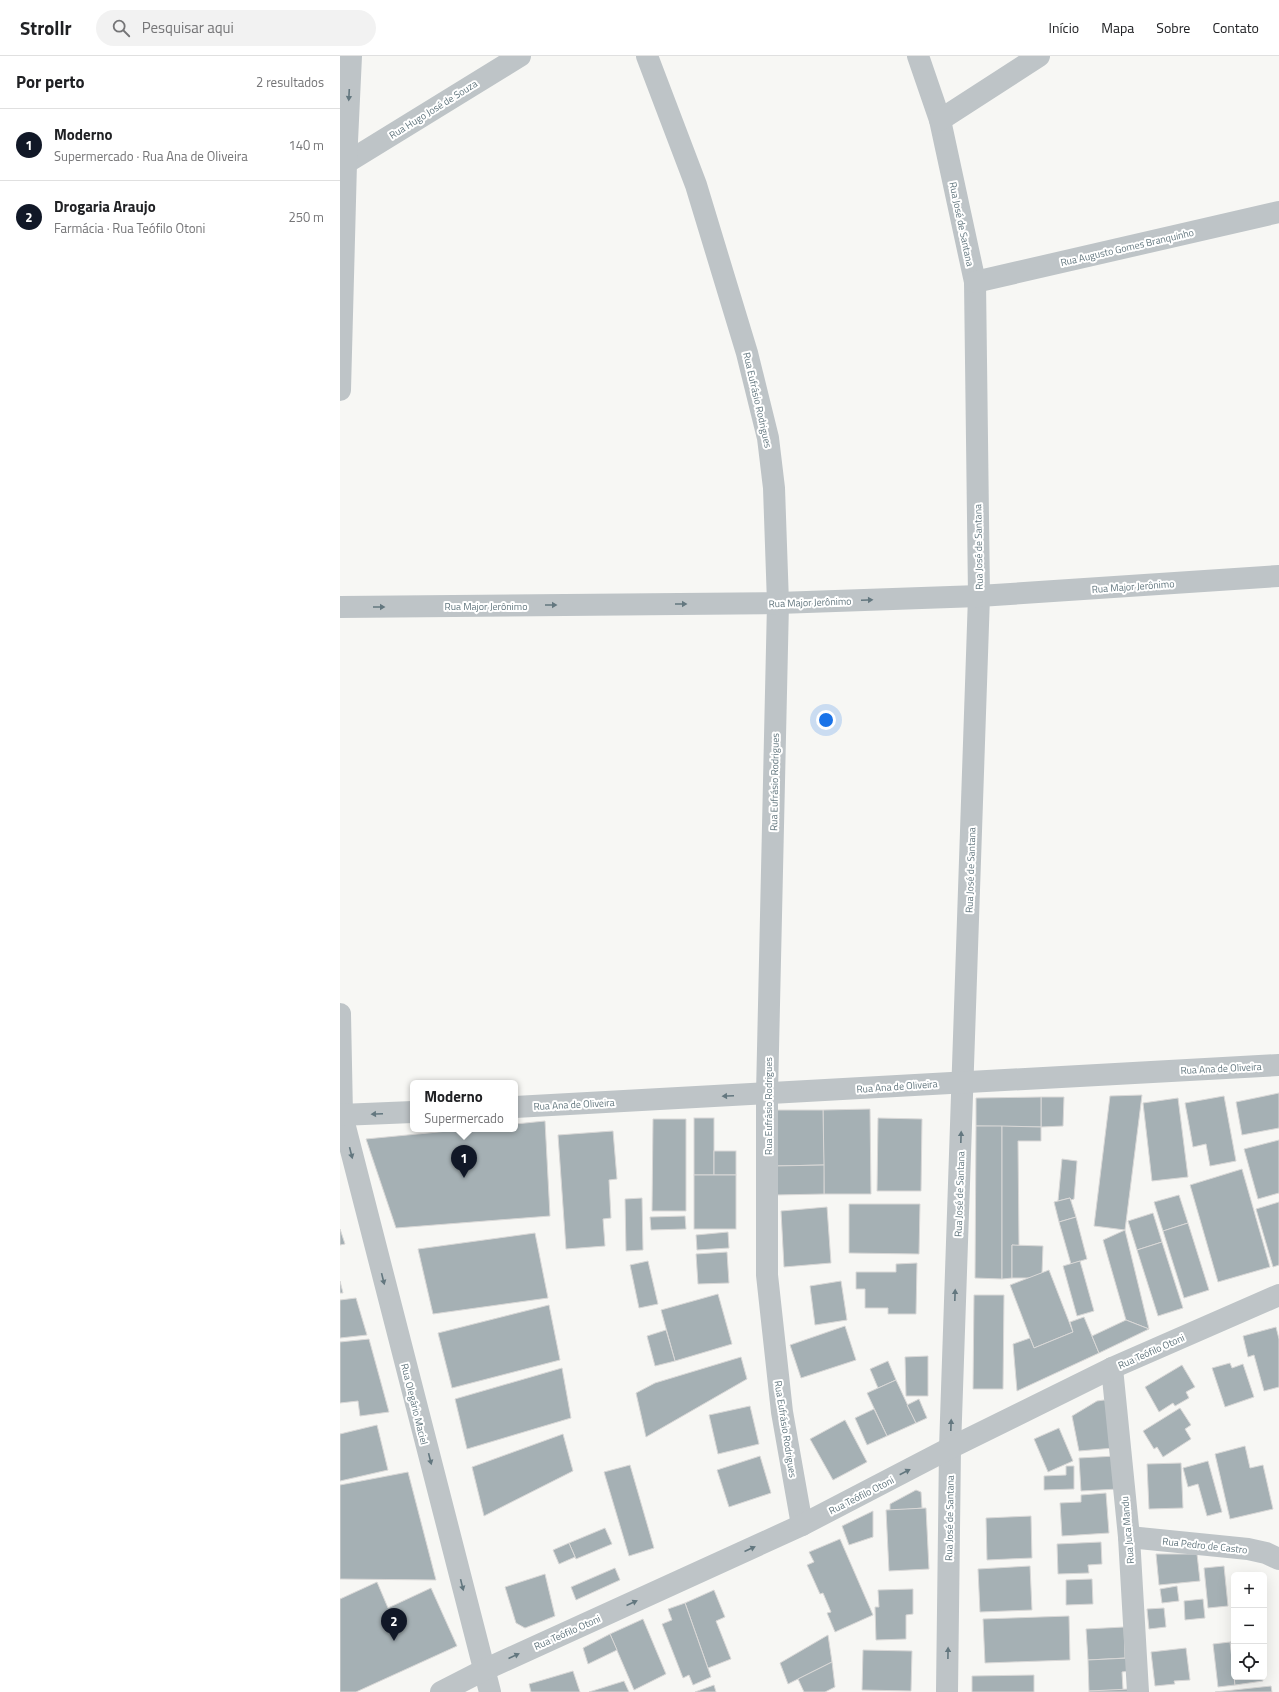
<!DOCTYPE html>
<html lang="pt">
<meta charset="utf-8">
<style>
:root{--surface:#fff;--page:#f2f2f2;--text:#202124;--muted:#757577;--line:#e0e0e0;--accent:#111827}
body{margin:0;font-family:"Titillium Web",sans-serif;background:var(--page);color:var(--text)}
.controls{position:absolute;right:12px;bottom:12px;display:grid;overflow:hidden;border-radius:6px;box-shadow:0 4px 16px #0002}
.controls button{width:36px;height:36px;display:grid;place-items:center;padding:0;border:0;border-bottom:1px solid var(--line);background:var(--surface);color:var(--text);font:20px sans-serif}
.you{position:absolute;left:486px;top:664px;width:14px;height:14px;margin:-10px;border:3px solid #fff;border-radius:50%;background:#1a73e8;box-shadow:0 0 0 6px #1a73e833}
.badge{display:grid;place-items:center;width:26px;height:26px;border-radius:50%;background:var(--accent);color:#fff;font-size:13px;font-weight:700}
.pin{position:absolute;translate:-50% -33px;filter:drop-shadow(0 1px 2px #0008)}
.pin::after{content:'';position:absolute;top:21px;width:14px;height:12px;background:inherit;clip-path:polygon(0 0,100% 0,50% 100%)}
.popup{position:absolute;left:70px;top:1024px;width:108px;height:52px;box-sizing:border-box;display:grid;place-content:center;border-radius:6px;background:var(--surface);filter:drop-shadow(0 1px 3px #0005);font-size:13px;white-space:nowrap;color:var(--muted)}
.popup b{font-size:15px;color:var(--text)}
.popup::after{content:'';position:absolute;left:50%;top:100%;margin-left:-8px;border:8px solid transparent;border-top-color:var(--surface)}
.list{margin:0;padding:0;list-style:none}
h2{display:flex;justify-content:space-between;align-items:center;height:52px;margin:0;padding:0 16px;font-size:17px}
h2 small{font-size:13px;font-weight:400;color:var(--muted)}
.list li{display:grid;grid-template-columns:26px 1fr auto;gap:12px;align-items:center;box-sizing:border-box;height:72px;padding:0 16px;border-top:1px solid var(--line)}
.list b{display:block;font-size:15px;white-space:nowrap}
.list p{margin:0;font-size:13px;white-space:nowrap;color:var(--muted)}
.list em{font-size:13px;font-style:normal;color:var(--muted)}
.icon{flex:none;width:22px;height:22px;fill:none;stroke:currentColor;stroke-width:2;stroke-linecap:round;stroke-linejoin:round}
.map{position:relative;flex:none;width:939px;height:1636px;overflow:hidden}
header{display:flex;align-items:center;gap:24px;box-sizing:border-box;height:56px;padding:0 20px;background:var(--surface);border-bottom:1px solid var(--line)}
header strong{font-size:19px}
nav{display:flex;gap:22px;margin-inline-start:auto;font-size:14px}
.search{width:280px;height:36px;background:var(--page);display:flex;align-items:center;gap:10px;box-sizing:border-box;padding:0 14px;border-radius:22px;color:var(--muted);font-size:15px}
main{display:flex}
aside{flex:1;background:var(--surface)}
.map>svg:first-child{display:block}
</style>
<header>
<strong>Strollr</strong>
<div class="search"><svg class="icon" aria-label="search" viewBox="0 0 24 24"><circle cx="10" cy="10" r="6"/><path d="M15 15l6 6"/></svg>Pesquisar aqui</div>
<nav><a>Início</a><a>Mapa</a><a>Sobre</a><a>Contato</a></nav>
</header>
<main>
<aside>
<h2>Por perto<small>2 resultados</small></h2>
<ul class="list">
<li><span class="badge">1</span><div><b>Moderno</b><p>Supermercado · Rua Ana de Oliveira</p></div><em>140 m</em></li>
<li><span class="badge">2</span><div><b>Drogaria Araujo</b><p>Farmácia · Rua Teófilo Otoni</p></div><em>250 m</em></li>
</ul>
</aside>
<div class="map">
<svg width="939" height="1636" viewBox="0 0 939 1636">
<rect width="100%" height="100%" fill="#f7f7f4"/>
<g fill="#a5b0b4" stroke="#d9d8d7">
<path d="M939,1037V1072L902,1079L896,1046Z"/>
<path d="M802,1039L785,1174L754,1170L770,1040Z"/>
<path d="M884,1040L896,1105L870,1110L866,1088L853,1091L845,1047Z"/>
<path d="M701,1041H724L723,1070L701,1071Z"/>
<path d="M701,1041V1071L636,1070V1042Z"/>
<path d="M838,1042L848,1121L812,1125L803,1047Z"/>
<path d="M530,1053L531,1138H484L483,1054Z"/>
<path d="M435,1054H483L484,1109L435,1110Z"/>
<rect x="354" y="1062" width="20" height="57"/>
<path d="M538,1062L582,1063L581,1135H537Z"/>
<path d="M313,1063H346V1155H312Z"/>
<path d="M205,1065L210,1160L56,1172L26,1083L129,1073H175V1068Z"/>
<path d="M636,1070H662V1223L635,1222Z"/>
<path d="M662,1070L701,1071V1085H678L679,1190L672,1189V1222L662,1223Z"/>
<path d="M273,1075L277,1123L269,1124L271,1162L263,1163L265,1190L226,1193L218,1079Z"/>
<path d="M939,1084V1137L918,1143L904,1093Z"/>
<rect x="374" y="1095" width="22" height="24"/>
<path d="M722,1103L737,1105L734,1143L731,1144L730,1142L718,1145Z"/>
<path d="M484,1109V1138L435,1139V1110Z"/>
<path d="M902,1113L930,1211L878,1226L850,1129Z"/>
<rect x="354" y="1119" width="42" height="54"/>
<path d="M839,1139L848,1167L823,1175L814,1146Z"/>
<path d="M302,1142L303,1194L286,1195L285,1143Z"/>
<path d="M730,1142L736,1161L719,1166L714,1146Z"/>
<path d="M939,1146V1209L933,1211L916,1153Z"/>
<path d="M509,1148H580L579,1198L509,1197Z"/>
<path d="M487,1151L491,1207L444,1211L441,1155Z"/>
<path d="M813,1157L822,1186L797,1194L788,1165Z"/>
<path d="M345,1160L346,1173L311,1174L310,1161Z"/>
<path d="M736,1161L747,1203L731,1208L719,1166Z"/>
<path d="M848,1167L869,1234L844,1242L823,1175Z"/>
<path d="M0,1173L5,1188L0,1189Z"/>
<path d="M785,1174L809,1273L786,1264L763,1184Z"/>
<path d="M388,1176L389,1192L357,1194L356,1179Z"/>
<path d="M195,1177L208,1242L93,1258L78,1193Z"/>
<path d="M822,1186L843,1252L818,1260L797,1194Z"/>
<path d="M672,1189L703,1190L702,1217L690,1222H672Z"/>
<path d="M387,1196L389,1227L358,1228L356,1198Z"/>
<path d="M308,1205L318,1248L299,1252L290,1209Z"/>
<path d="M740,1205L754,1255L737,1260L723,1210Z"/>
<path d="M577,1207L576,1258H548V1252H525V1233H516V1216H556V1208Z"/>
<path d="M709,1214L733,1276L694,1292L670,1229Z"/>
<path d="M0,1225L3,1237H0Z"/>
<path d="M501,1225L507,1264L475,1269L470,1230Z"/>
<path d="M378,1238L392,1288L335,1305L321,1254Z"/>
<path d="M634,1239H664L663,1333H633Z"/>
<path d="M16,1242L27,1279L0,1282V1244Z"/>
<path d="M209,1249L220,1304L112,1332L98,1277Z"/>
<path d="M744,1261L759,1297L677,1335L673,1288L690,1282L694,1292L733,1276L730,1266Z"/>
<path d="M786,1264L809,1273L759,1297L752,1280Z"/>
<path d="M505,1270L516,1304L461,1322L450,1289Z"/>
<path d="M936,1271L939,1283V1331L924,1335L914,1299L908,1301L903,1280Z"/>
<path d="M326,1274L335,1305L315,1310L307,1280Z"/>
<path d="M29,1283L49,1356L20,1360L18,1345L0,1347V1286Z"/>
<path d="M588,1300V1340H566L565,1301Z"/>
<path d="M401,1301L407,1323L306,1381L296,1337L315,1327Z"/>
<path d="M548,1305L556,1324L538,1332L530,1313Z"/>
<path d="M890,1307L892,1312L903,1308L914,1341L885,1351L872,1312Z"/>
<path d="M842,1309L855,1331L846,1336L849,1342L835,1350L833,1347L819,1356L805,1331Z"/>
<path d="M222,1312L231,1362L127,1393L115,1343Z"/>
<path d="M556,1324L576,1367L547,1380L527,1337Z"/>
<path d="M579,1343L587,1362L576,1367L567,1349Z"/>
<path d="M764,1344L770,1348L774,1392L739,1395L732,1360L757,1345Z"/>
<path d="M410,1350L419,1388L378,1398L369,1359Z"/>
<path d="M840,1352L851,1369L845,1373L851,1383L823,1401L817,1391L814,1393L803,1375Z"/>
<path d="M534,1353L547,1380L527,1389L515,1362Z"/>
<path d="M505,1364L527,1406L493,1424L470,1383Z"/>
<path d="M37,1369L48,1414L0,1425V1378Z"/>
<path d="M719,1372L733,1405L708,1416L694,1383Z"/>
<path d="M223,1378L233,1415L144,1460L132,1411Z"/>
<path d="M905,1390L910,1412L923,1409L933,1453L890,1463L875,1398Z"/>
<path d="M420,1400L431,1437L389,1451L377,1414Z"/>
<path d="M776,1400L778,1433L741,1435L739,1402Z"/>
<path d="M868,1405L882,1456L867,1460L858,1428L848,1431L843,1412Z"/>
<path d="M841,1407L843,1452L809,1453L807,1408Z"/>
<path d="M290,1409L314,1492L289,1500L264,1416Z"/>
<path d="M726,1410H734V1433L704,1434V1420L726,1419Z"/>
<path d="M68,1416L96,1524L0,1523V1429Z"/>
<path d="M576,1434L581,1436L582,1452L550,1455V1448Z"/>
<path d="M766,1437L769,1477L722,1480L720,1447L741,1446V1439Z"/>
<path d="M586,1452L589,1513L549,1515L546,1454Z"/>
<path d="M533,1455V1481L509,1489L502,1470Z"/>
<path d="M691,1460L692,1502L647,1504L646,1462Z"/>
<path d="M265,1472L272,1488L236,1503L229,1487Z"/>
<path d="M500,1483L533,1559L495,1576L487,1557L491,1556L483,1537L480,1538L467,1509L474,1506L469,1496Z"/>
<path d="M761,1486L762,1508L748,1509L749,1517L718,1518L717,1488Z"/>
<path d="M229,1487L235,1501L219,1508L213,1494Z"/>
<path d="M816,1498H857L860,1525L819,1529Z"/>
<path d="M690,1510L692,1554L640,1556L638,1513Z"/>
<path d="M884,1510L888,1550L868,1552L864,1512Z"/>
<path d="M275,1512L280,1524L236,1544L231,1531Z"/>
<path d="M205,1518L215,1560L185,1572L176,1567L165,1531Z"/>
<path d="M752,1523L753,1548L726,1549V1524Z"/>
<path d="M37,1526L48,1552L91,1532L117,1590L16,1636H0V1543Z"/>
<path d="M837,1530L839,1545L822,1547L820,1533Z"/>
<path d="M573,1533V1558L566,1559V1583L536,1584L535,1551H539L538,1534Z"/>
<path d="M374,1534L385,1561L376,1565L391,1603L368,1612L345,1547Z"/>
<path d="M863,1543L865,1562L845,1564L844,1545Z"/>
<path d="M345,1547L371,1621L353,1629L349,1619L343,1622L322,1568L332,1564L328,1553Z"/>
<path d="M824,1552L826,1571L809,1573L807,1553Z"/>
<path d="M924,1552L926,1571H924Z"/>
<path d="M729,1560L730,1604L645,1607L643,1563Z"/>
<path d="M303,1563L326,1618L294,1634L270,1578Z"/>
<path d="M784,1571L785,1602L748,1604L746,1573Z"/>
<path d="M270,1578L277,1594L248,1608L243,1592Z"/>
<path d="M488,1579L492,1606L448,1628L440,1607Z"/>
<path d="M894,1585V1620L890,1586Z"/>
<path d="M890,1586L895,1629L878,1631L873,1588Z"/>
<path d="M846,1592L850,1624L834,1625L835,1628L815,1630L811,1596Z"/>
<path d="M523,1594L572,1595L571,1635L522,1634Z"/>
<path d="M789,1602V1615L782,1616L783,1634L749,1635L748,1604Z"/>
<path d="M492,1606L495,1631L485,1636H464L458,1623Z"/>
<path d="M233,1615L240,1636H191L189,1628Z"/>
<path d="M694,1619V1636H632V1620Z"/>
<path d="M894,1621H922L923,1625L895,1629Z"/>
<path d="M284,1625L289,1636H249Z"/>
<path d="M374,1629L376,1636H355Z"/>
<path d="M931,1630L932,1636H875Z"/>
<path d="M789,1633V1636H749V1635Z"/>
</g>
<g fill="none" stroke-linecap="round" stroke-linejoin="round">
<g stroke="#bec4c7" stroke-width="22">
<path d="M307,0L356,129L407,297L428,382L434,432L438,547L427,1038V1219L442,1356L462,1469"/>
<path d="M578,0L600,64L635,226L639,540L610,1392L607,1636"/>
<path d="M600,64L699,0"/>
<path d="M6,107L180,0"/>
<path d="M635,226L939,156"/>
<path d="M0,334L6,107L11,0"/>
<path d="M0,551L438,547L639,540L939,520"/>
<path d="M0,958L2,1059L150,1636"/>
<path d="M175,1051L939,1009"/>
<path d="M0,1059L73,1056"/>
<path d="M772,1312L789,1481L798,1636"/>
<path d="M789,1481L908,1493L926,1497L939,1503"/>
<path d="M101,1636L144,1614L462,1469L610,1392L772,1312L939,1239"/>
</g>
</g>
<defs><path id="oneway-solid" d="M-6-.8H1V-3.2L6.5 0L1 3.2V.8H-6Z"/></defs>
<g fill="#63777f">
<use href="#oneway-solid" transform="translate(9 39) rotate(93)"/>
<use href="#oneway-solid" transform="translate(527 544) rotate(-2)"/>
<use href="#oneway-solid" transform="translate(341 548)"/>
<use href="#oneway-solid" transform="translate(211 549)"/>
<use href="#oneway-solid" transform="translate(39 551)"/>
<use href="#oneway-solid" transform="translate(388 1040) rotate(177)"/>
<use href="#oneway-solid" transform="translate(37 1058) rotate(177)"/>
<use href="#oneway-solid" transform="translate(621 1081) rotate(-88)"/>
<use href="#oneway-solid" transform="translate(11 1097) rotate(76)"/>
<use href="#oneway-solid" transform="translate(43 1223) rotate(76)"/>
<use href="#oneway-solid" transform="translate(615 1239) rotate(-88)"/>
<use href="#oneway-solid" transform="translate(611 1369) rotate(-88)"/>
<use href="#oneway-solid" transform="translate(90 1403) rotate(76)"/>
<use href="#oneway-solid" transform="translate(565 1416) rotate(-27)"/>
<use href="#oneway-solid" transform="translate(410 1493) rotate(-24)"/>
<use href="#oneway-solid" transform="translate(122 1529) rotate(76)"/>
<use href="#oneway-solid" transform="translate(292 1547) rotate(-24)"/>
<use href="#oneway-solid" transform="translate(608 1597) rotate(-89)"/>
<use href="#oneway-solid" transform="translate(174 1600) rotate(-24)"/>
</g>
<g text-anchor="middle" stroke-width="4" stroke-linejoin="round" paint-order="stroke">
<g font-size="10" fill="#63777f" stroke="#fff">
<text transform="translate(93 53) rotate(-32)" y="4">Rua Hugo José de Souza</text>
<text transform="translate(622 168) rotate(78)" y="4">Rua José de Santana</text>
<text transform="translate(787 191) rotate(-13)" y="4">Rua Augusto Gomes Branquinho</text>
<text transform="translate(418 344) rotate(77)" y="4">Rua Eufrásio Rodrigues</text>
<text transform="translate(638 491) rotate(-91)" y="4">Rua José de Santana</text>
<text transform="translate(793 530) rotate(-4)" y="4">Rua Major Jerônimo</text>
<text transform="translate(470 546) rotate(-2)" y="4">Rua Major Jerônimo</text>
<text x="146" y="554">Rua Major Jerônimo</text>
<text transform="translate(434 726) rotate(-89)" y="4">Rua Eufrásio Rodrigues</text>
<text transform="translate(630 814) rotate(-88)" y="4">Rua José de Santana</text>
<text transform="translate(881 1012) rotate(-3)" y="4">Rua Ana de Oliveira</text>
<text transform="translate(557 1030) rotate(-4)" y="4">Rua Ana de Oliveira</text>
<text transform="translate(234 1048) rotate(-3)" y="4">Rua Ana de Oliveira</text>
<text transform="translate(428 1050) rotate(-90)" y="4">Rua Eufrásio Rodrigues</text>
<text transform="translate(619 1138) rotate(-88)" y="4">Rua José de Santana</text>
<text transform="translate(811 1295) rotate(-24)" y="4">Rua Teófilo Otoni</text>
<text transform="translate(75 1348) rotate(76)" y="4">Rua Olegário Maciel</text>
<text transform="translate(446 1373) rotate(81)" y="4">Rua Eufrásio Rodrigues</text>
<text transform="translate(521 1439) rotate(-27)" y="4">Rua Teófilo Otoni</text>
<text transform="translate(609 1462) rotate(-89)" y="4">Rua José de Santana</text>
<text transform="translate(787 1474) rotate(-95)" y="4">Rua Juca Mandu</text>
<text transform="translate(865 1489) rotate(6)" y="4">Rua Pedro de Castro</text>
<text transform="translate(227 1576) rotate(-24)" y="4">Rua Teófilo Otoni</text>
</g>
</g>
</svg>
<div class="controls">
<button>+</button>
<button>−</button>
<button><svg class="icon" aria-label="locate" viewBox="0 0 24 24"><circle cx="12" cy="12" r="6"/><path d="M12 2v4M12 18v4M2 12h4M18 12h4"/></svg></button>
</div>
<div class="you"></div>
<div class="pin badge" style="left:124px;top:1122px">1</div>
<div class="popup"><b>Moderno</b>Supermercado</div>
<div class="pin badge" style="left:54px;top:1585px">2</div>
</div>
</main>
